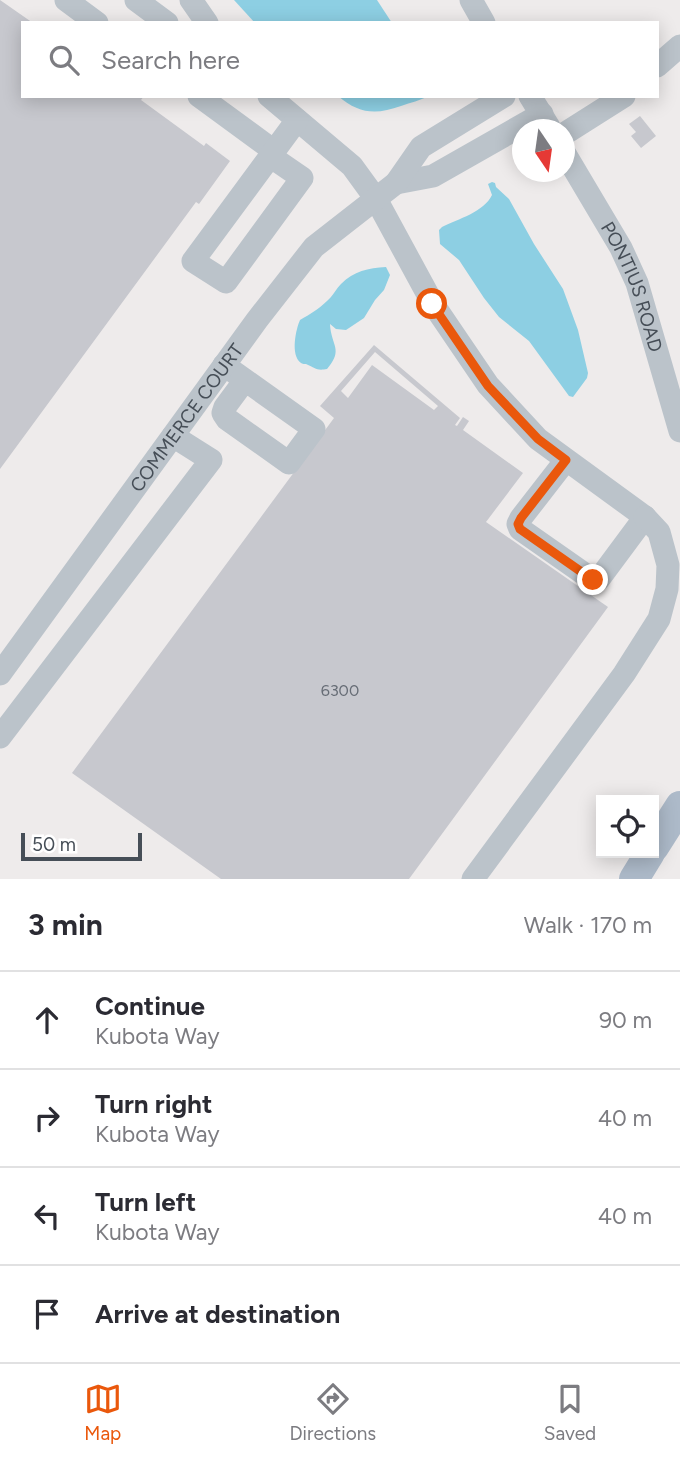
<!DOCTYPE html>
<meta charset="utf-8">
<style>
:root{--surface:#fff;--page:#f7f7f7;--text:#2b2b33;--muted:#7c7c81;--line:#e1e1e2;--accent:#ea580c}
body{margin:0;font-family:Figtree,sans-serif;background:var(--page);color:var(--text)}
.controls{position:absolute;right:21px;bottom:21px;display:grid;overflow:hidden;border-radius:0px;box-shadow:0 4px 18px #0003}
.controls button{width:63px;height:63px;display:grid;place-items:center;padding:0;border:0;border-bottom:2px solid var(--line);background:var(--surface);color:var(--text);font:35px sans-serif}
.compass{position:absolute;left:512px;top:119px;width:63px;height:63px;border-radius:50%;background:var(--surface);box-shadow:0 4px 18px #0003;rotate:167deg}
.scale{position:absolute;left:21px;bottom:18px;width:121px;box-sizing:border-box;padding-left:7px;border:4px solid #464e57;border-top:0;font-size:19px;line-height:24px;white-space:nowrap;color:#464e57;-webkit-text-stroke:5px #fff;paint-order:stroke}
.stop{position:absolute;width:21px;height:21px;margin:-16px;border:5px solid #ea580c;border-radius:50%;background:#fff}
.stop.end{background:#ea580c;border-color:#fff;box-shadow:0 2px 7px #0008}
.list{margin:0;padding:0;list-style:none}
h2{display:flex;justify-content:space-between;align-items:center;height:91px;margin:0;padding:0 28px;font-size:30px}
h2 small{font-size:23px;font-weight:400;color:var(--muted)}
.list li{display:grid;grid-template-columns:46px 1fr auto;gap:21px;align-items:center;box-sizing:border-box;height:98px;padding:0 28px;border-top:2px solid var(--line)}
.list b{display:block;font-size:26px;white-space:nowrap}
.list p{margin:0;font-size:23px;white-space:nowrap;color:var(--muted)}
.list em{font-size:23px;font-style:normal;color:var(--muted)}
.icon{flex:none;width:38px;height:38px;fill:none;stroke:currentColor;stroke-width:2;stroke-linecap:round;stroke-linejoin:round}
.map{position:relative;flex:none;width:680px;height:879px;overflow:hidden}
.search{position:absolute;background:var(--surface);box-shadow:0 4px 18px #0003;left:21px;right:21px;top:21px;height:77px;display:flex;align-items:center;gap:18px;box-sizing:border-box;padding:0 24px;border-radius:0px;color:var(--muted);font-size:26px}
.sheet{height:483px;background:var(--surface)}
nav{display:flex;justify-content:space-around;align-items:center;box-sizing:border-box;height:98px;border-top:2px solid var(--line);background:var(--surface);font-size:19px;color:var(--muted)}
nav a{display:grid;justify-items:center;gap:4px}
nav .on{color:var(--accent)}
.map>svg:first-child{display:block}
</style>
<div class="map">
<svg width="680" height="879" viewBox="0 0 680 879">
<rect width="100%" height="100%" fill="#eeebeb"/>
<g fill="#8dcfe3">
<path d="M234,0H377L392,23H255Z"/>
<path d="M338,96H428C420,101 411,102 401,106C376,115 359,114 338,96Z"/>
<path d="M492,182L495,183L496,187L509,199L534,244L563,289L578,330L588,373L587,378L573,397L569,396L529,341L499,317L484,298L459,260L440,244L439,230L442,227C458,219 484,212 492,195L488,184Z"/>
<path d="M386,267L390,275L384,290L375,300L364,318L346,330L336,329L330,324C331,346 344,349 327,369C316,371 316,368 306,364C305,364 302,364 301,363C290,355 296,329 300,320C310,314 319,309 327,301C333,296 336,289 341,284C354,271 368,268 386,267Z"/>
</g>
<g fill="#c7c8ce" fill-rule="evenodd">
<path d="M0,0L33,23H23V96H144L141,100L204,146L206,143L230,161L199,204L196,202L0,469Z"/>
<path d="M640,116L656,136L641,148L631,136L636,132L629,124Z"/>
<path d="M374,345L460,418L455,425L457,426L463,417L469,421L463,430L523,473L486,522L608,607L409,879H221L72,773L334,418L320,406ZM375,352L438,406L434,410L372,365L348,398L341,391Z"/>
</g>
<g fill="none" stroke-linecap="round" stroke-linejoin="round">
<g stroke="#bbc3ca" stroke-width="23">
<path d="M66,0L97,23"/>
<path d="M136,0L167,23"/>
<path d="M191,0L207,23"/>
<path d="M471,0L484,23"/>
<path d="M657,66L680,46"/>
<path d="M199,96L274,151"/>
<path d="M269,96L352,166L376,199L433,304L488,385L538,439L645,517L599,579L593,580L520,529L518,524L521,518L566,460"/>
<path d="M530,96L549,127"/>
<path d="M564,134L624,96"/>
<path id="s1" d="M564,152L621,248L637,283L680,431"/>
<path d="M270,156L302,178L226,282L193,261L297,120"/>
<path d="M396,183L433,176L542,114"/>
<path d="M224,365L314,429L289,463L227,419L223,413L225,407L245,380"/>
<path id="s2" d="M0,674L257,320L314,247L396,183L421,147L504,96"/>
<path d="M0,737L211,460L173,436"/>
<path d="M473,879L624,674L659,619L667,589L668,565L659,532L645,517"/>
</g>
<g stroke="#adbac9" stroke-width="30">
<path d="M654,847L680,806"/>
<path d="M634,879L650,853"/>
</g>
</g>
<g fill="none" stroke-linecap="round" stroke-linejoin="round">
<path stroke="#ea580c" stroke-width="9" d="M432,304L488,386L538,439L566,460L521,518L518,524L520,529L593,580"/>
</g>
<g text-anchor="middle" stroke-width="7" stroke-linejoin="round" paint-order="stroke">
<g font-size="16" fill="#666c75">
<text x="340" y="696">6300</text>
</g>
<g font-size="19" fill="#464e57" stroke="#fff">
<text dy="7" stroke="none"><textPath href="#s1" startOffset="152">PONTIUS ROAD</textPath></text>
<text dy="7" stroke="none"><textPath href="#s2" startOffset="317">COMMERCE COURT</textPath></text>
</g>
</g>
</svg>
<div class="controls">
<button><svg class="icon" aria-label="locate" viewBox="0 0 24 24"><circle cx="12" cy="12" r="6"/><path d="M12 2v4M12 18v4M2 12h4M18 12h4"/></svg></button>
</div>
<svg class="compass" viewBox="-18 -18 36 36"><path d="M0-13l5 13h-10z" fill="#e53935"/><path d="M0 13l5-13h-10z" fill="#7c7c81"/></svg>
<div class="scale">50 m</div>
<div class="stop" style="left:432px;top:304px"></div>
<div class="stop end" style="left:593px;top:580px"></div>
<div class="search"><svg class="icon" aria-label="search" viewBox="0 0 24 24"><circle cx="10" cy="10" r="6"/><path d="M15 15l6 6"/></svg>Search here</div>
</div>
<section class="sheet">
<h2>3 min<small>Walk · 170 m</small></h2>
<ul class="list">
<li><svg class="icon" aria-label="ahead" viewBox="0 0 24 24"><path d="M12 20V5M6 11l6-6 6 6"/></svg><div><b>Continue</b><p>Kubota Way</p></div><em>90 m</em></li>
<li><svg class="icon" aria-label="right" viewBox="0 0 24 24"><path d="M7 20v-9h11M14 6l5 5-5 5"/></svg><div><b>Turn right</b><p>Kubota Way</p></div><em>40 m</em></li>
<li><svg class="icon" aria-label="left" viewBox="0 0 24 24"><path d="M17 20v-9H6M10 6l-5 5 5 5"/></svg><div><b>Turn left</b><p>Kubota Way</p></div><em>40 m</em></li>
<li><svg class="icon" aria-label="arrive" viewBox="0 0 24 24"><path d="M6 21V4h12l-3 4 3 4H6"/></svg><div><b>Arrive at destination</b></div></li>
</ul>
</section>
<nav>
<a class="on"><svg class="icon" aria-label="map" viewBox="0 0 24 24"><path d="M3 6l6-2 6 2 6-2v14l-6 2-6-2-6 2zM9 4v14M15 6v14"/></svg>Map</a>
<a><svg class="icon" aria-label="directions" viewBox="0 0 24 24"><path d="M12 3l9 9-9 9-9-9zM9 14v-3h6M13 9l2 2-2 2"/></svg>Directions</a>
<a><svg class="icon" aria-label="saved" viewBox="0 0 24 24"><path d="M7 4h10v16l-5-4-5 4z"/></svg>Saved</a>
</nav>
